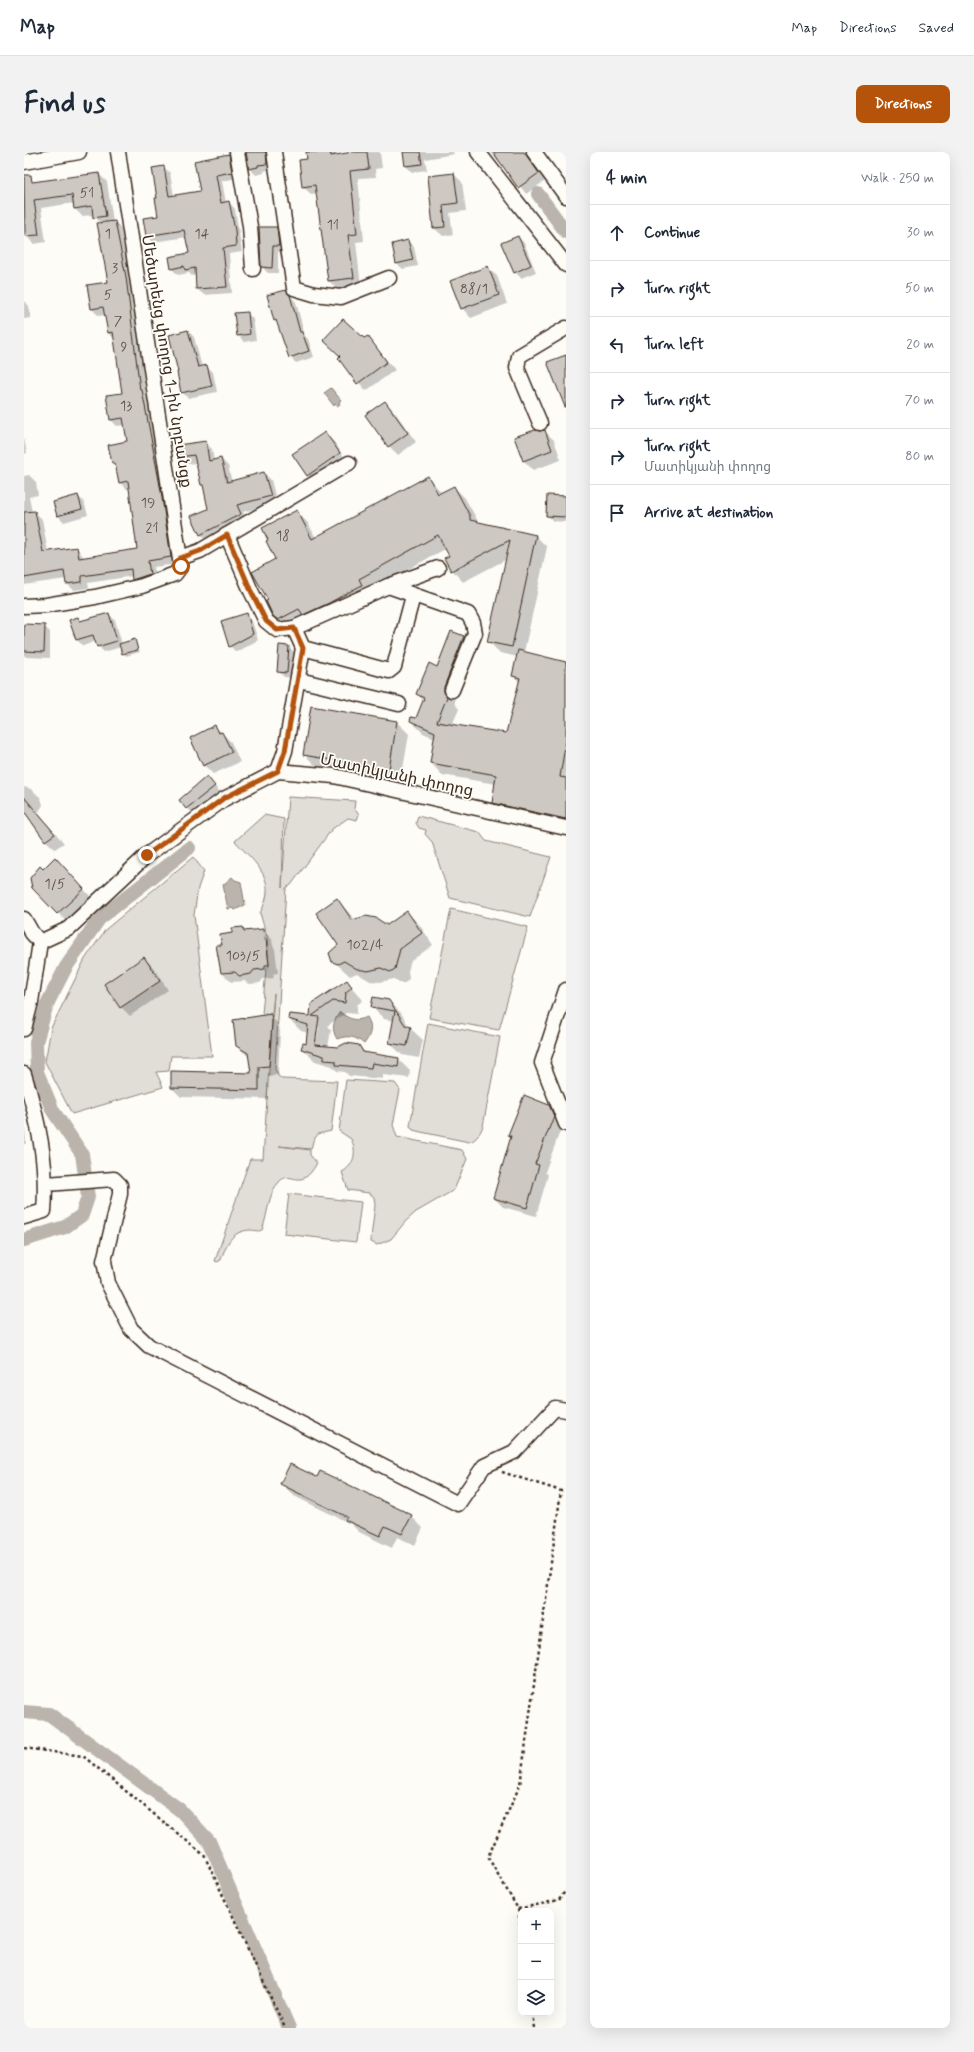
<!DOCTYPE html>
<meta charset="utf-8">
<style>
:root{--surface:#fff;--page:#f2f2f3;--text:#1f2937;--muted:#747a83;--line:#e0e1e3;--accent:#b45309}
body{margin:0;font-family:Mynerve,"Noto Sans Armenian",sans-serif;background:var(--page);color:var(--text)}
.controls{position:absolute;right:12px;bottom:12px;display:grid;overflow:hidden;border-radius:8px;box-shadow:0 4px 16px #0002}
.controls button{width:36px;height:36px;display:grid;place-items:center;padding:0;border:0;border-bottom:1px solid var(--line);background:var(--surface);color:var(--text);font:20px sans-serif}
.stop{position:absolute;width:12px;height:12px;margin:-9px;border:3px solid #b45309;border-radius:50%;background:#fff}
.stop.end{background:#b45309;border-color:#fff;box-shadow:0 1px 4px #0008}
.list{margin:0;padding:0;list-style:none}
h2{display:flex;justify-content:space-between;align-items:center;height:52px;margin:0;padding:0 16px;font-size:17px}
h2 small{font-size:13px;font-weight:400;color:var(--muted)}
.list li{display:grid;grid-template-columns:26px 1fr auto;gap:12px;align-items:center;box-sizing:border-box;height:56px;padding:0 16px;border-top:1px solid var(--line)}
.list b{display:block;font-size:15px;white-space:nowrap}
.list p{margin:0;font-size:13px;white-space:nowrap;color:var(--muted)}
.list em{font-size:13px;font-style:normal;color:var(--muted)}
.icon{flex:none;width:22px;height:22px;fill:none;stroke:currentColor;stroke-width:2;stroke-linecap:round;stroke-linejoin:round}
.map{position:relative;flex:none;width:542px;height:1876px;overflow:hidden;border-radius:8px}
header{display:flex;align-items:center;gap:24px;box-sizing:border-box;height:56px;padding:0 20px;background:var(--surface);border-bottom:1px solid var(--line)}
header strong{font-size:19px}
nav{display:flex;gap:22px;margin-inline-start:auto;font-size:14px}
.intro{display:flex;align-items:center;justify-content:space-between;box-sizing:border-box;height:96px;padding:0 24px}
h1{margin:0;font-size:28px}
.button{padding:10px 18px;border-radius:8px;background:var(--accent);color:#fff;font-size:14px;font-weight:700}
main{display:flex;gap:24px;padding:0 24px}
aside{flex:1;background:var(--surface);border-radius:8px;box-shadow:0 4px 16px #0002}
.map>svg:first-child{display:block}
</style>
<header>
<strong>Map</strong>
<nav><a>Map</a><a>Directions</a><a>Saved</a></nav>
</header>
<div class="intro"><h1>Find us</h1><a class="button">Directions</a></div>
<main>
<div class="map">
<svg width="542" height="1876" viewBox="0 0 542 1876">
<rect width="100%" height="100%" fill="#fdfcf7"/>
<filter id="ink" filterUnits="userSpaceOnUse"><feTurbulence type="fractalNoise" baseFrequency=".025" numOctaves="2"/><feDisplacementMap in="SourceGraphic" scale="8" xChannelSelector="R" yChannelSelector="G"/><feConvolveMatrix kernelMatrix="1 2 1 2 8 2 1 2 1" color-interpolation-filters="sRGB"/></filter>
<g filter="url(#ink)">
<g fill="#e1ded7" stroke="#8e847a">
<path d="M264,645L331,649L330,657L335,662L333,668L324,666L308,677L267,733L262,736L251,917L255,925L258,927L313,929L307,979L294,982L289,989L287,997L255,994L286,998V1003L293,1011C276,1042 268,1016 255,1030C244,1041 244,1063 238,1078C233,1080 231,1078 226,1078C207,1079 202,1093 197,1108L193,1110L191,1109L226,1007H239L250,842L248,861L238,862L242,818L245,814L243,785L236,761C255,728 232,712 211,689L240,663L260,667L258,736Z"/>
<path d="M394,664L455,680L462,689L527,705L506,765L426,746L408,690L401,682L402,678L395,676L392,671Z"/>
<path d="M169,705L180,719L174,736L170,763L188,904H147L145,919L132,920L139,935L48,962L21,910L27,876L61,807L82,777Z"/>
<path d="M427,757L504,775L475,878L405,866Z"/>
<path d="M404,871L476,885L459,974C456,981 453,988 445,990L397,980L389,978L386,974Z"/>
<path d="M322,928L371,931L376,938L369,973L373,985L438,998L443,1007L430,1038L392,1060L382,1069L367,1087L353,1093L347,1090V1086L351,1053L350,1045L345,1041L324,1038L318,1020C331,1013 333,999 327,987L315,979Z"/>
<path d="M265,1042L337,1050L332,1090L260,1082Z"/>
</g>
<g fill="#bbb4ad" stroke="#887d74">
<path d="M307,236L317,248L315,250L316,252L313,254L311,252L310,254L300,241Z"/>
<path d="M208,725L211,728L217,730L221,753L211,758L208,756L204,757L199,733Z"/>
<path d="M316,860C326,868 333,870 343,865C349,875 347,883 340,892C331,884 324,883 313,887C307,877 309,869 316,860Z"/>
</g>
<g fill="#0003" fill-rule="evenodd">
<path d="M223,0H247L249,17L240,19V21L232,23L226,17Z"/>
<path d="M283,0H313V4L329,0H356L358,16L351,17L352,25L334,26L340,89L332,90L337,134L313,137L305,129L294,41L287,42L279,35L284,8Z"/>
<path d="M380,0H429L430,2L401,7L403,18L388,20L382,14Z"/>
<path d="M466,0H501L521,29L502,42L477,9L475,10Z"/>
<path d="M204,3L211,10L214,26L198,29L202,51L205,50L211,57L218,100L205,102L208,141L180,143L173,137L172,123L168,124L165,121L154,123L148,117L166,102L163,85L129,90L122,83L135,65L134,47L140,15L146,21L150,44L177,40Z"/>
<path d="M75,22L83,30L89,70H91L98,77L108,133L122,244L125,246L153,412L130,415L132,429L116,434L109,424L64,431L65,436L50,438L43,432L42,427L0,433V324L5,323L12,330L14,343L5,345L8,360H11L18,367L24,400L53,396L60,406L115,398L106,337H103L96,331L92,314L89,311L104,289L101,273L93,274L87,268L99,242L91,187L84,181L81,163L75,164L68,157L85,131L77,72L70,63L58,64L51,57L50,51L17,56L22,90L10,92L2,84L0,68V32Z"/>
<path d="M430,22L438,30L442,59L426,61L429,83L419,84L410,76Z"/>
<path d="M252,76L258,83L261,100H254V121H244L238,115Z"/>
<path d="M494,85L500,91L512,120L497,126L491,120Z"/>
<path d="M384,89L390,95L394,114L379,117L372,111Z"/>
<path d="M463,115L473,124L483,152L447,166L438,156Z"/>
<path d="M262,139L272,150L281,184L284,187L290,205L272,211L266,205L255,172L251,169L244,144Z"/>
<path d="M0,149L5,154L7,166L0,167Z"/>
<path d="M223,161L229,167L232,188L220,190L214,183Z"/>
<path d="M164,179L170,185L178,215L182,214L189,220L193,240L164,246L158,240Z"/>
<path d="M344,185L371,218L342,239L315,206Z"/>
<path d="M361,250L370,259L392,290L374,303L365,294Z"/>
<path d="M520,279L530,288L537,308L509,318L500,309L515,280Z"/>
<path d="M300,281L310,290L324,311L293,333L284,323Z"/>
<path d="M0,286L3,301L0,302Z"/>
<path d="M181,290L188,297L190,309L197,307L204,314L208,330L240,321L247,328L253,351L219,360L224,370L184,390L177,383L168,365L185,357L181,336L178,333L173,311L164,312L156,305L155,294Z"/>
<path d="M404,325L418,341L430,335L441,346L455,371L512,384L523,395L500,500L542,511V675L481,662L469,650L472,632L418,623L407,611L411,586L399,581L387,569L393,567L400,549L393,542L414,516L428,480L440,485L452,497L431,547V552L435,557L428,573L483,583L496,531L489,523L494,505L476,501L464,489L483,407L439,430L428,418L427,404L423,396L346,438L261,475L250,463L245,448L253,407L272,359L284,371L292,386Z"/>
<path d="M54,344L60,350L64,363L40,370L34,364Z"/>
<path d="M542,345V370L529,369L523,363Z"/>
<path d="M85,462L91,468L98,492L110,488L116,500L102,504L97,495L80,500L74,494L72,489L59,494L53,488L46,469L54,466L58,470Z"/>
<path d="M222,462L228,469L234,488L212,500L206,494Z"/>
<path d="M0,473L20,474L26,480V506L2,505L0,503Z"/>
<path d="M256,494L265,495L271,501L269,526L260,525L254,519Z"/>
<path d="M288,555L373,570L385,582L377,629L292,614L280,602Z"/>
<path d="M191,574L207,590L216,610L189,622L180,613Z"/>
<path d="M183,626L196,640L169,662L156,648Z"/>
<path d="M0,635L7,637L17,646L19,653L14,661L40,691L31,697L21,688L0,659Z"/>
<path d="M40,716L68,746L43,770L9,736Z"/>
<path d="M313,747L331,768L363,774L383,760L395,772L409,793L387,809L384,819L385,827L381,831H375L370,827L356,830L346,829L333,821L326,824L307,807L306,802L316,793Z"/>
<path d="M219,776L223,780L238,778L248,787L249,794L251,797L254,821L249,822L250,826L239,827L236,831L225,832L221,829L207,830L198,821L199,794L209,782Z"/>
<path d="M120,806L129,815L144,838L106,864L97,855Z"/>
<path d="M322,829L339,848L333,853V862L322,861L303,874L307,878L304,895L314,896L335,894L342,901L374,907L386,919L385,926L359,923V927L325,924L321,920L313,919L308,914L291,909L278,897L283,893L284,881L277,879L265,867L287,865ZM293,875H295L293,887L291,886Z"/>
<path d="M364,848L377,861L386,876L399,888L395,906L378,903L366,891L370,869L360,867L348,855Z"/>
<path d="M246,863L255,873L256,880L254,923L244,924V947L157,945L148,936L228,922L225,905L213,894Z"/>
<path d="M525,954L534,963L538,974L521,1020L524,1023L512,1064L479,1055L470,1046Z"/>
<path d="M0,962L2,992H0Z"/>
<path d="M293,1326L387,1364L399,1376L391,1393L373,1385L368,1396L335,1380L327,1372L270,1344L258,1332Z"/>
</g>
<g fill="none" stroke-linecap="round" stroke-linejoin="round">
<g stroke="#bbb4ad" stroke-width="14">
<path d="M514,42L542,80"/>
<path d="M0,1088L41,1075L58,1063L64,1045L58,1002L29,959L13,920L12,890L23,852L42,815L75,767L165,696"/>
<path d="M0,1560L25,1562L156,1658L185,1689L265,1876"/>
</g>
</g>
<g fill="#cdc8c2" stroke="#3b2a1e">
<path d="M222,0H242L243,12L234,13V15L225,17Z"/>
<path d="M282,0H306L307,4L328,0H343L345,17L326,19L333,82L324,83L330,126L304,129L291,33L278,35L275,8L283,7Z"/>
<path d="M379,0H396L398,12L381,14Z"/>
<path d="M469,0H500L515,21L494,36Z"/>
<path d="M205,2L208,20L192,23L197,51L205,49L211,78L212,94L199,96L203,135L172,137L171,116L161,118L160,114L147,117L145,105L165,101L160,78L122,84L119,66L134,64L131,46H133L128,16L140,14L145,44L176,39L170,9Z"/>
<path d="M75,21L82,64L69,66L68,54L50,57L48,43L10,48L15,83L1,84L0,23H7L8,30Z"/>
<path d="M430,21L434,51L419,53L421,75L409,76L404,24Z"/>
<path d="M91,69L102,125L116,238H118L137,339L147,405L124,409L126,422L108,428L107,417L58,424V430L42,432L40,419L0,426V360L11,359L19,400L53,395L55,406L113,397L104,329L95,331L91,311H88L84,293L103,289L99,266L86,268L82,243L98,241L89,180L84,181L79,155L67,157L63,133L84,130L73,71Z"/>
<path d="M235,75H253L255,94H249L248,116L237,115Z"/>
<path d="M494,84L507,113L490,121L477,91Z"/>
<path d="M384,88L389,108L372,112L368,92Z"/>
<path d="M464,114L475,143L437,157L426,129Z"/>
<path d="M262,138L266,143L276,180H278L285,199L265,206L252,168L250,169L243,143Z"/>
<path d="M224,160L226,182L213,184L210,161Z"/>
<path d="M319,167L340,186L344,184L363,210L333,232L314,206L316,204L299,188Z"/>
<path d="M164,178L174,215L183,213L188,234L157,241L153,220H154L145,183Z"/>
<path d="M542,203V255H541L523,210Z"/>
<path d="M361,249L384,281L364,295L341,263Z"/>
<path d="M511,278L515,279L521,278L528,298L499,309L490,285Z"/>
<path d="M301,280L316,301L283,324L268,302Z"/>
<path d="M182,289L185,309L197,306L203,330L240,320L247,344L213,353L217,362L176,383L167,364L184,357L179,333H177L170,303L156,305L154,293Z"/>
<path d="M404,324L414,342L430,334L446,364V368L512,383L488,495L463,490L486,388L427,419L420,406L425,404L414,383L335,427L338,433L305,451L279,463L275,457L254,468L249,464L242,449L244,448L228,420L251,407L242,389L244,388L238,376L273,358L288,387Z"/>
<path d="M54,343L58,357L33,364L29,350Z"/>
<path d="M523,343L542,344V365L522,364Z"/>
<path d="M85,461L93,489L73,495L69,483L52,488L45,468L54,465L56,469Z"/>
<path d="M223,461L229,482L205,495L197,469Z"/>
<path d="M0,472L21,473L20,500L0,499Z"/>
<path d="M427,479L440,484L420,535V540L423,545L413,570L482,581L496,526L488,524L494,498L542,510V588L536,625L542,626V667L468,651L472,623L406,611L411,580L386,569L387,565L392,566L400,546L392,542L405,511L413,515Z"/>
<path d="M111,487L114,498L98,502L95,492Z"/>
<path d="M255,493L265,494L263,521L253,520Z"/>
<path d="M287,554L373,569L365,618L279,603Z"/>
<path d="M191,573L195,581L198,580L208,600L179,614L166,586Z"/>
<path d="M183,624L191,634L162,657L155,648Z"/>
<path d="M0,645L31,682L21,689L0,659Z"/>
<path d="M31,705L60,737L33,762L8,736L6,726L16,714L19,717Z"/>
<path d="M313,746L328,768L342,764L352,766L363,773L383,759L398,781L376,797L371,817L366,820L357,816L344,819L333,817L320,809L314,812L308,810L305,801L314,793L292,761Z"/>
<path d="M219,775L220,779L239,777L240,787H242L245,813H241V817L230,818L227,822L215,824L211,820L197,821L192,793H198L196,783L208,781V776Z"/>
<path d="M120,805L136,829L96,856L80,832Z"/>
<path d="M323,828L328,835L321,841H322L321,851L309,849L288,864L295,865L291,893L314,895L322,891L335,893L339,900L375,906L374,915L348,911L347,916L312,913V909L300,908V904L277,897L279,891L282,892L284,873L264,867L265,862L286,864L287,852Z"/>
<path d="M349,845L365,848L381,873L387,875L383,894L365,891L371,859L347,855Z"/>
<path d="M247,862L248,870L245,914L235,915V938L147,936V919L227,921L224,901L212,894L209,868Z"/>
<path d="M500,943L525,953L530,964L511,1012L515,1013L503,1056L469,1046L487,984L484,983Z"/>
<path d="M266,1312L293,1325L296,1319L388,1363L378,1382L361,1374L356,1384L321,1368L323,1365L256,1332Z"/>
</g>
<g fill="none" stroke-linecap="round" stroke-linejoin="round">
<g stroke="#3b2a1e" stroke-width="17">
<g id="minor">
<path d="M213,0L226,74L229,117"/>
<path d="M250,0L270,136L290,142L317,145L365,126"/>
<path d="M454,0L542,113"/>
<path d="M510,0L542,44"/>
<path d="M0,10L55,0"/>
<path d="M516,271L493,216L495,204L542,176"/>
<path d="M203,383L227,439L242,469L253,478L270,476L364,434L414,416"/>
<path d="M156,406L176,399L203,383L325,311"/>
<path d="M364,434L444,462L449,471L451,481L428,538"/>
<path d="M0,454L22,453L71,445L118,434L151,422L157,414L94,0"/>
<path d="M270,476L279,496L365,519L370,515L389,444"/>
<path d="M275,528L375,552"/>
<path d="M254,619L261,599L279,496"/>
<path d="M0,767L8,781L16,790"/>
<path d="M16,790L44,777L123,703L200,647L254,619L310,624L542,676"/>
<path d="M542,838L518,911L542,972"/>
<path d="M0,877L7,850L16,790"/>
<path d="M0,922C14,967 24,1012 20,1059L0,1065"/>
<path d="M22,1032L90,1027L96,1033V1042L80,1109L84,1131L107,1177L125,1194L434,1352L460,1314L490,1300L531,1256L542,1258"/>
</g>
</g>
<g stroke="#3b2a1e" stroke-width="2.5" stroke-dasharray="3 3" stroke-linecap="butt">
<path d="M478,1320L537,1339L496,1633L464,1705L494,1757L497,1778"/>
<path d="M0,1596L59,1604L180,1703L261,1876"/>
<path d="M494,1757L535,1748L542,1738"/>
<path d="M508,1861L510,1876"/>
</g>
<use href="#minor" stroke="#fdfcf7" stroke-width="14"/>
</g>
</g>
<g fill="none" stroke-linecap="round" stroke-linejoin="round" filter="url(#ink)">
<path stroke="#b45309" stroke-width="5" d="M123,703L200,646L254,619L261,599L279,496L270,476L253,478L242,469L227,439L203,383L176,399L156,406L157,414"/>
</g>
<g text-anchor="middle" stroke-width="3.5" stroke-linejoin="round" paint-order="stroke">
<g font-size="14" fill="#605247">
<text x="63" y="45">51</text>
<text x="309" y="77">11</text>
<text x="84" y="86">1</text>
<text x="178" y="86">14</text>
<text x="91" y="120">3</text>
<text x="450" y="141">88/1</text>
<text x="84" y="147">5</text>
<text x="94" y="173">7</text>
<text x="100" y="199">9</text>
<text x="102" y="258">13</text>
<text x="124" y="355">19</text>
<text x="128" y="380">21</text>
<text x="259" y="388">18</text>
<text x="31" y="736">1/5</text>
<text x="341" y="797">102/4</text>
<text x="219" y="808">103/5</text>
</g>
<g font-size="16" fill="#3b2a1e" stroke="#fdfcf7">
<text transform="translate(144 209) rotate(81)" y="6">Մեծարենց փողոց 1-ին նրբանցք</text>
<text transform="translate(373 622) rotate(12)" y="6">Մատիկյանի փողոց</text>
</g>
</g>
</svg>
<div class="controls">
<button>+</button>
<button>−</button>
<button><svg class="icon" aria-label="layers" viewBox="0 0 24 24"><path d="M12 4l9 5-9 5-9-5zM3 14l9 5 9-5"/></svg></button>
</div>
<div class="stop" style="left:157px;top:414px"></div>
<div class="stop end" style="left:123px;top:703px"></div>
</div>
<aside>
<h2>4 min<small>Walk · 250 m</small></h2>
<ul class="list">
<li><svg class="icon" aria-label="ahead" viewBox="0 0 24 24"><path d="M12 20V5M6 11l6-6 6 6"/></svg><div><b>Continue</b></div><em>30 m</em></li>
<li><svg class="icon" aria-label="right" viewBox="0 0 24 24"><path d="M7 20v-9h11M14 6l5 5-5 5"/></svg><div><b>Turn right</b></div><em>50 m</em></li>
<li><svg class="icon" aria-label="left" viewBox="0 0 24 24"><path d="M17 20v-9H6M10 6l-5 5 5 5"/></svg><div><b>Turn left</b></div><em>20 m</em></li>
<li><svg class="icon" aria-label="right" viewBox="0 0 24 24"><path d="M7 20v-9h11M14 6l5 5-5 5"/></svg><div><b>Turn right</b></div><em>70 m</em></li>
<li><svg class="icon" aria-label="right" viewBox="0 0 24 24"><path d="M7 20v-9h11M14 6l5 5-5 5"/></svg><div><b>Turn right</b><p>Մատիկյանի փողոց</p></div><em>80 m</em></li>
<li><svg class="icon" aria-label="arrive" viewBox="0 0 24 24"><path d="M6 21V4h12l-3 4 3 4H6"/></svg><div><b>Arrive at destination</b></div></li>
</ul>
</aside>
</main>
